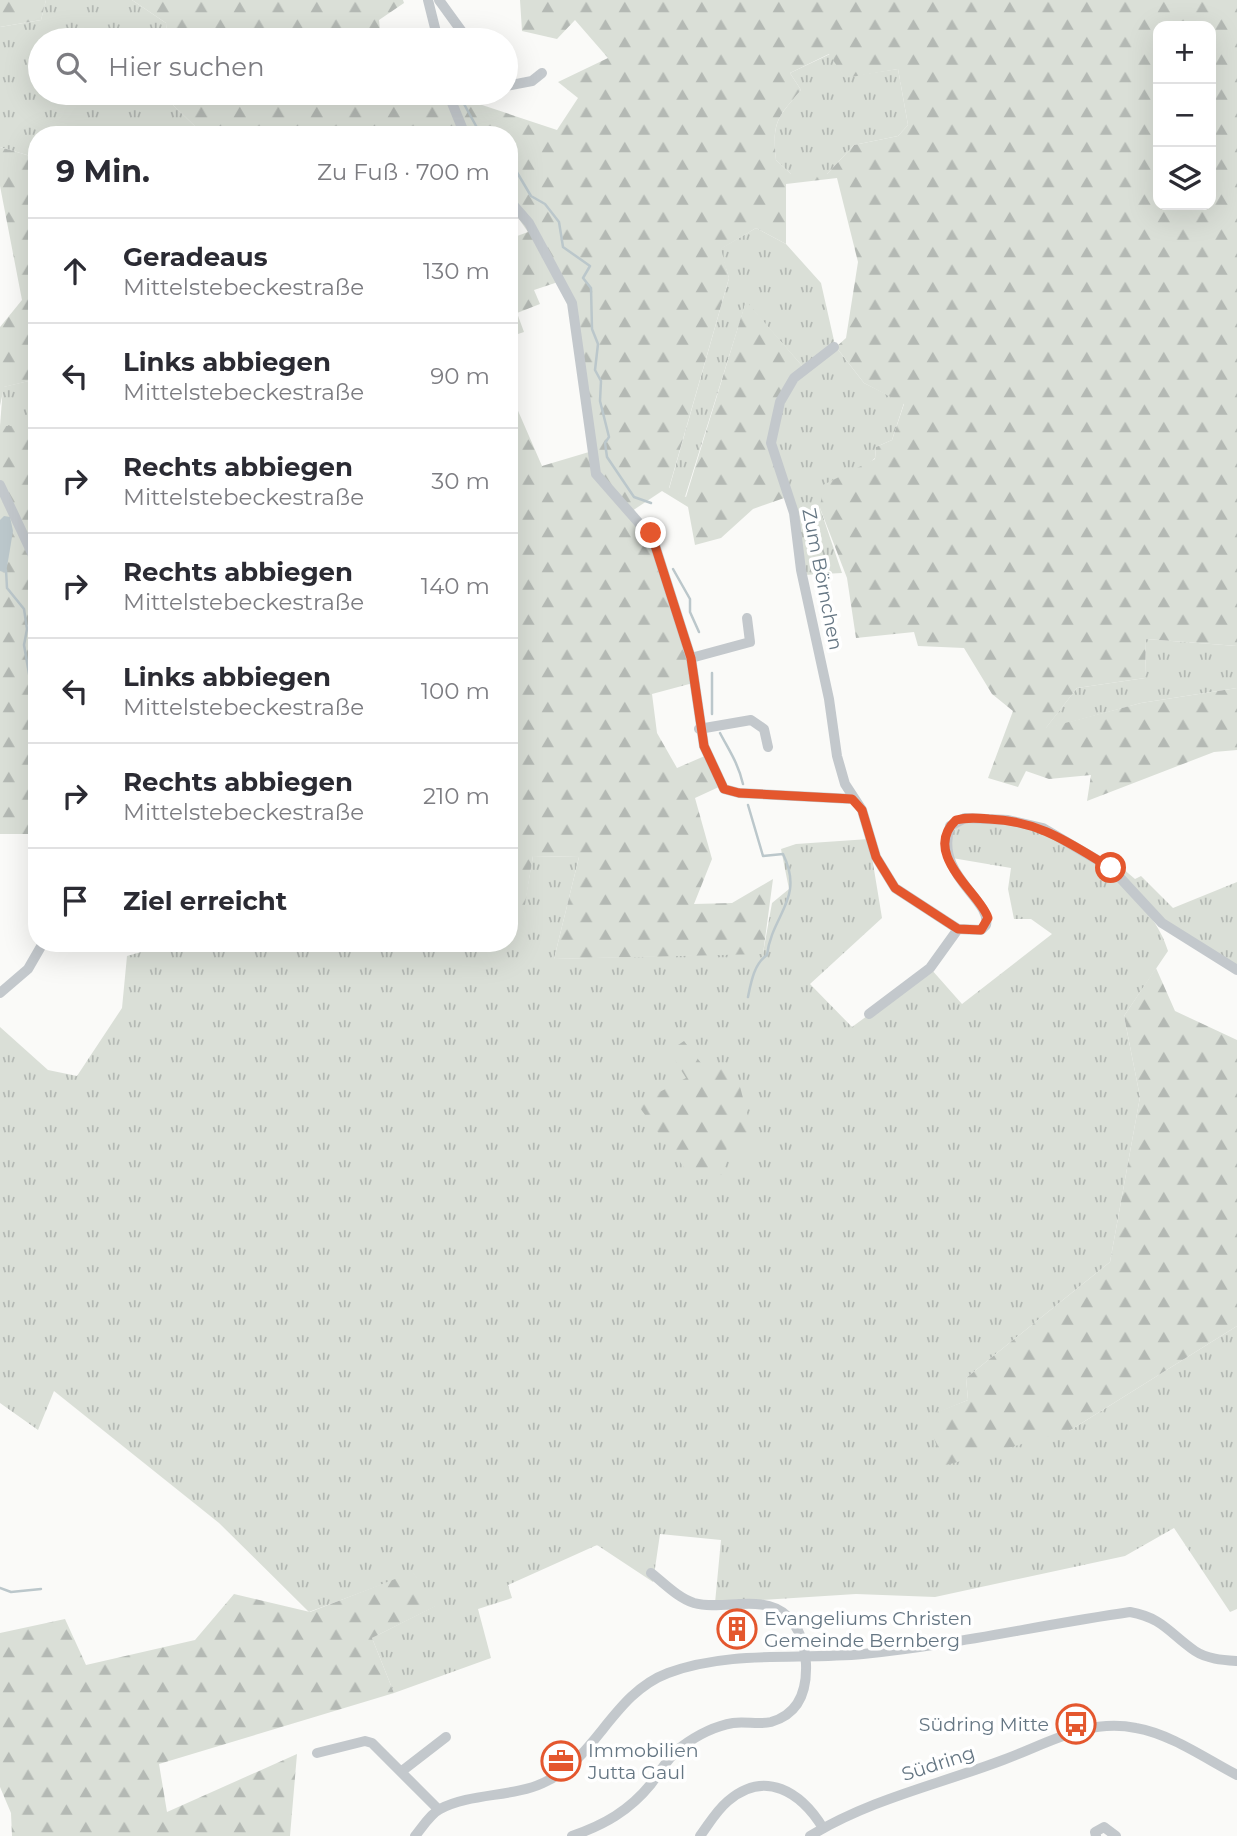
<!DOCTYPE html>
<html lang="de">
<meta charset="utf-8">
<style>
:root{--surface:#fff;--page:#f7f7f7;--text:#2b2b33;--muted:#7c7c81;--line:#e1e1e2}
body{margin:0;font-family:Montserrat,sans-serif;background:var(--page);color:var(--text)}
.controls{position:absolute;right:21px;top:21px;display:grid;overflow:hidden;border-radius:14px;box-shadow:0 7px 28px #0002}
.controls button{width:63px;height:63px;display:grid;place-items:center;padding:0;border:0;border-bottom:2px solid var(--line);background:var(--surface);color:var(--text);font:35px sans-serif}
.stop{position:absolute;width:21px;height:21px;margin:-16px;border:5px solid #e4572e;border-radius:50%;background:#fff}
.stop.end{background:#e4572e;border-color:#fff;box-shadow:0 2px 7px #0008}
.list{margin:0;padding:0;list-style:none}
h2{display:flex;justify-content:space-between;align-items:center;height:91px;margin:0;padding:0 28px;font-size:30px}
h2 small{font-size:23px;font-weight:400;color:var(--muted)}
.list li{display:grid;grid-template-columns:46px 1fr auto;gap:21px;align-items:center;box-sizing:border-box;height:105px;padding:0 28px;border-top:2px solid var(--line)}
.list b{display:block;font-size:26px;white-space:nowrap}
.list p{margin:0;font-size:23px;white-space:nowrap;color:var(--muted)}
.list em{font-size:23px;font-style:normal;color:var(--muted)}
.icon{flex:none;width:38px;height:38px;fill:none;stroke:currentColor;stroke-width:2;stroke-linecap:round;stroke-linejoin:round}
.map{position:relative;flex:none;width:1237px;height:1836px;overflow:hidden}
.search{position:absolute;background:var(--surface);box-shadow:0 7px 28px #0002;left:28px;top:28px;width:490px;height:77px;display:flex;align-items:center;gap:18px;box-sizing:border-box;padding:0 24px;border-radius:38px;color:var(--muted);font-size:26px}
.panel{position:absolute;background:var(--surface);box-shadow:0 7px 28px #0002;left:28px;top:126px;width:490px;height:826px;border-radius:28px}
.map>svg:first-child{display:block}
</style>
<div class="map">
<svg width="1237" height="1836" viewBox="0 0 1237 1836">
<defs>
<pattern id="grass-tufts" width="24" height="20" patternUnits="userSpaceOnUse" patternTransform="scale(1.75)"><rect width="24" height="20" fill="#dadfd7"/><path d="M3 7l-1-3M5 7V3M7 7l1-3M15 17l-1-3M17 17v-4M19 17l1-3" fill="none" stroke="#b4b9b4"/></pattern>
<pattern id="forest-firs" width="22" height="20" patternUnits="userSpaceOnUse" patternTransform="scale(1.75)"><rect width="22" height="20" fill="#dadfd7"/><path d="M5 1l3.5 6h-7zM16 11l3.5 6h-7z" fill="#b4b9b4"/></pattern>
</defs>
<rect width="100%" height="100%" fill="#fafaf8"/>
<g fill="url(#grass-tufts)">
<path d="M46,0H132L166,23L167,40H40V93H169L170,102L204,135H37V158L0,147V27L41,20Z"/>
<path d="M830,54L845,77L898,69L908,125L898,136L854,145L827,174H791L776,160C772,122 777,118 801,90L790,73Z"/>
<path d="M756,228L786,244L821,283L835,345L804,368L746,302L685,497L669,489L729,278L720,249Z"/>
<path d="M836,347L864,383L904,403L892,440L876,447L875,458L820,508L842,573L804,575L799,533L773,451L785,400L805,370Z"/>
<path d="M37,379V426H0L3,387Z"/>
<path d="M1146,639L1237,646V688L1141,703L1045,729L1077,688L1145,678Z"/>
<path d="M963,822C989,823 1014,821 1038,829C1085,846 1155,903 1168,951L1124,1016L1140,1097L1110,1262L966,1378L968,1400L927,1417L1069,1431L1237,1326V1609L1230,1612L1174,1528L1125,1556L935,1597L856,1594L715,1603L721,1540L660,1534L653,1582L597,1545L508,1585L512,1598L478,1609L491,1658L394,1693L372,1638L435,1606L413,1573L309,1612L219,1523L54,1391L38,1430L0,1403V1027L48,1070L77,1076L122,1008L127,956L141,952L140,943H504L505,947H517L533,856L579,857L554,959L763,953L772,903L789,889L781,849L796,844L869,839L882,918L810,984L852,1027L931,969L962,1004L1052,934L1031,919H1014L1008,889L1011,868L952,858C950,841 948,832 963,822Z"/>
<path d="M1115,862L1135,879L1141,876L1173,908L1237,882V969L1178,933L1112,865Z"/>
</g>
<g fill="url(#forest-firs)" fill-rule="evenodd">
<path d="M0,0H46L41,20L0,27Z"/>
<path d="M132,0H403L404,3L379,20L381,40H167L166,23Z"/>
<path d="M520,0H1237V646L1146,639L1145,678L1077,688L1046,728L1141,703L1237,688V750L1214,752L1087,801L1091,775L1049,779L1026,771L1018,787L988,778L1013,711L992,694L964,648L918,646L914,632L856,638L847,578L820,508L823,485L875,459L876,447L892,440L904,404L864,383L836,347L846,338L858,262L837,178L786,184V244L756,228L721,249L729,278L669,488L686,497L746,301L804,368L783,399L770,451L787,497L753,509L721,538L695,545L688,507L662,491L632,511L650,534L690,659L693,683L652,694L657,733L677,768L707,755L721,786L695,798L712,859L694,904L732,903L773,879L763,954L554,959L579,857L533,856L518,947H504V943H509V390L542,466L589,452L569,305L558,282L534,290L540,304L517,313L524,332L509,337V239L528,232L509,205V135H204L170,102L169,93H446L557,130L578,98L558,82L608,58L575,20L557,39L522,31ZM1158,26H1211V205H1158ZM829,54L845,78L898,69L908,125L898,136L854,145L827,174H791L776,160C772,122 777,118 801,90L790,73Z"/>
<path d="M0,147L37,158V379L4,387L0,406V327L22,300L0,186Z"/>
<rect x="0" y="426" width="37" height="408"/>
<path d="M1156,968L1175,1011L1237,1040V1326L1069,1431L943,1466L927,1416L968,1400L966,1378L1110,1262L1140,1097L1124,1016Z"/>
<path d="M684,1041L708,1072L720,1068L739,1083L754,1139L746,1156L727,1146L724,1174L694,1181L637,1104L686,1078L669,1051Z"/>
<path d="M413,1572L436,1606L372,1638L394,1693L159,1764L167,1812L297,1754L290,1836H12L11,1813L0,1787V1633L65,1619L86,1665L195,1640L234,1594L310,1612Z"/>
</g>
<path fill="#bbc7cb" d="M4,516L10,517L13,531L6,573L0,571V520Z"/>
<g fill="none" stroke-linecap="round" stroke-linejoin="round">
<g stroke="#bbc7cb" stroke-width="2.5">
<path d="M457,34L458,40"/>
<path d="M458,93L481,135"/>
<path d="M509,168L515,169L531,196L545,204L559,222L563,247L590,266L583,278L591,288L592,329L598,344L595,370L601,381L600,401L609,437L605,443L607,457L634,497L651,503"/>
<path d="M673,569L690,599V612L699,632"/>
<path d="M6,570L7,588L24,609L27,629L24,645L36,714L33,722L37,740"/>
<path d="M712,673V714"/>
<path d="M720,733C730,752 738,763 743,784"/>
<path d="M748,805L763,856L783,854C805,899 772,914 767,955C754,964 751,982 748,997"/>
<path d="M0,1588L11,1592L41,1589"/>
</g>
<g stroke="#c3c8cc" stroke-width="10">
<path d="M428,0L438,40"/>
<path d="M439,0L468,40"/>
<path d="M506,86L532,81L542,73"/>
<path d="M448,93L465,135"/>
<path d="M509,200L529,223L572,303L596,474L653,539L691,658L704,746L724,789L739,793L852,799"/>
<path d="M834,347L794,378L780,402L771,443L794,513L801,570L829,699L837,756L845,784L862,810L876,857L895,888L958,929L981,930L986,925C992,899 934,876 950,826L965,818L1008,820L1043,828L1111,868L1162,923L1237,970"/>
<path d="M0,485L37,564"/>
<path d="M691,658L750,642L747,618"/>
<path d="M699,729L751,720L764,729L768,747"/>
<path d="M0,993L28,969L43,943"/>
<path d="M869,1014L930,968L958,929"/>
<path d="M317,1753L365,1741L372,1743L438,1809"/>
<path d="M402,1771L446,1737"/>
<path d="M415,1836C422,1828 430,1814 440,1809C470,1793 513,1797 543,1783C596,1760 612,1694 668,1673C730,1650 799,1660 863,1654C953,1645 1040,1625 1130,1612C1163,1618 1169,1633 1195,1651C1207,1659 1223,1660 1237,1661"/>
<path d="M572,1836C604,1825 629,1811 651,1784C660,1772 668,1757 681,1747C696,1736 715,1726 733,1723C745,1721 759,1725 771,1722C799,1714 807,1691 806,1664C805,1647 800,1628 787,1616C763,1593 723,1611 694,1603C678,1598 664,1583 651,1573"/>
<path d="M700,1836C709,1824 716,1811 728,1801C765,1769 801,1792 823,1828"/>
<path d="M810,1836C871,1799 937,1785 1003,1760C1047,1744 1087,1718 1136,1728C1171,1734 1206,1759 1237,1775"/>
<path d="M1096,1836L1095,1832L1104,1827L1116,1836"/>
</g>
</g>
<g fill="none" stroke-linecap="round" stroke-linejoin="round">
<path stroke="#e4572e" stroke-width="9" d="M651,533L691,658L704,746L724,789L739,793L852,799L862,810L876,857L895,888L958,929L981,930L988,918C981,894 920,854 956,820C967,817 978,818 989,819C1040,821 1069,843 1111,868"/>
</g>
<defs>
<g id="building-ring" transform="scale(2.0125)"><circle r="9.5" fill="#fff" stroke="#e4572e" stroke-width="1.5"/><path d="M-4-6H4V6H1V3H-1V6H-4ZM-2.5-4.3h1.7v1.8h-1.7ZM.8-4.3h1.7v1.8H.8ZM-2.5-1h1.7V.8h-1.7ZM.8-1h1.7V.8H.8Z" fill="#e4572e"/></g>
<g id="bus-ring" transform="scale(2.0125)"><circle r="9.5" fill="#fff" stroke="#e4572e" stroke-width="1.5"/><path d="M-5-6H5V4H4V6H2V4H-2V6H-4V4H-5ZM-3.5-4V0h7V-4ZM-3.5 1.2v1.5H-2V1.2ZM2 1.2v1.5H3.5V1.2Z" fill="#e4572e"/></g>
<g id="office-ring" transform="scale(2.0125)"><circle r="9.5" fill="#fff" stroke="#e4572e" stroke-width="1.5"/><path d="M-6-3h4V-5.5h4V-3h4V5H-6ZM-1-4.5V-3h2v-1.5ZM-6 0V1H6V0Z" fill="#e4572e"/></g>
</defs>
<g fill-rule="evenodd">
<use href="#building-ring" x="737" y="1629"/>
<use href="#bus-ring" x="1076" y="1724"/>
<use href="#office-ring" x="561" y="1761"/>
</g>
<g text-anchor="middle" stroke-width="7" stroke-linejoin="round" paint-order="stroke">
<g font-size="19" fill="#657683" stroke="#fff">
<text transform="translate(823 579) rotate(79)" y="7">Zum Börnchen</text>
<text transform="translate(938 1763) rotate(-18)" y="7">Südring</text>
</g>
<g font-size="19" fill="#657683" stroke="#fff" text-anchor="start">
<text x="764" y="1625">Evangeliums Christen<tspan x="764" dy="22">Gemeinde Bernberg</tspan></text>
<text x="1049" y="1731" text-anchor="end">Südring Mitte</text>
<text x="588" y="1757">Immobilien<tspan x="588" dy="22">Jutta Gaul</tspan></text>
</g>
</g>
</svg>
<div class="controls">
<button>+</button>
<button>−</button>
<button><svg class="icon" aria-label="layers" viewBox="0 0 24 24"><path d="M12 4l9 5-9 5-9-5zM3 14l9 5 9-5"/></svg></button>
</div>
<div class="stop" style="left:1111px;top:868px"></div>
<div class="stop end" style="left:651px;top:533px"></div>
<div class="search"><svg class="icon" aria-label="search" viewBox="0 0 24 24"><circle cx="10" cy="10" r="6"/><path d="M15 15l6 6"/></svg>Hier suchen</div>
<section class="panel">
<h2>9 Min.<small>Zu Fuß · 700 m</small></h2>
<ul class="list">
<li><svg class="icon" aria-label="ahead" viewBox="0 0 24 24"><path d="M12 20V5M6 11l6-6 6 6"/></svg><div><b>Geradeaus</b><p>Mittelstebeckestraße</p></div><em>130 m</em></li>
<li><svg class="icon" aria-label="left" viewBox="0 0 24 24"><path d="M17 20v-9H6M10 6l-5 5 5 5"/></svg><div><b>Links abbiegen</b><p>Mittelstebeckestraße</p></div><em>90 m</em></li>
<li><svg class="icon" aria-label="right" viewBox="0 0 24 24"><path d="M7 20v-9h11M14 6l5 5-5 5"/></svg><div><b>Rechts abbiegen</b><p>Mittelstebeckestraße</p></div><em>30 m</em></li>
<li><svg class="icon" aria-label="right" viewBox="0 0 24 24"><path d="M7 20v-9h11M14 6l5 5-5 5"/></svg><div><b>Rechts abbiegen</b><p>Mittelstebeckestraße</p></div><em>140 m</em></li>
<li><svg class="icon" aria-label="left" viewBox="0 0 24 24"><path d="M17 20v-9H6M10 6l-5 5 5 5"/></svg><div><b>Links abbiegen</b><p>Mittelstebeckestraße</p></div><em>100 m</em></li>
<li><svg class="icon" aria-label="right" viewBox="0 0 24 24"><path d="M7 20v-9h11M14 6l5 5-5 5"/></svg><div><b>Rechts abbiegen</b><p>Mittelstebeckestraße</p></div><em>210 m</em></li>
<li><svg class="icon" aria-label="arrive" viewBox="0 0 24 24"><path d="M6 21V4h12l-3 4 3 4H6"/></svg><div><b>Ziel erreicht</b></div></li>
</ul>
</section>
</div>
